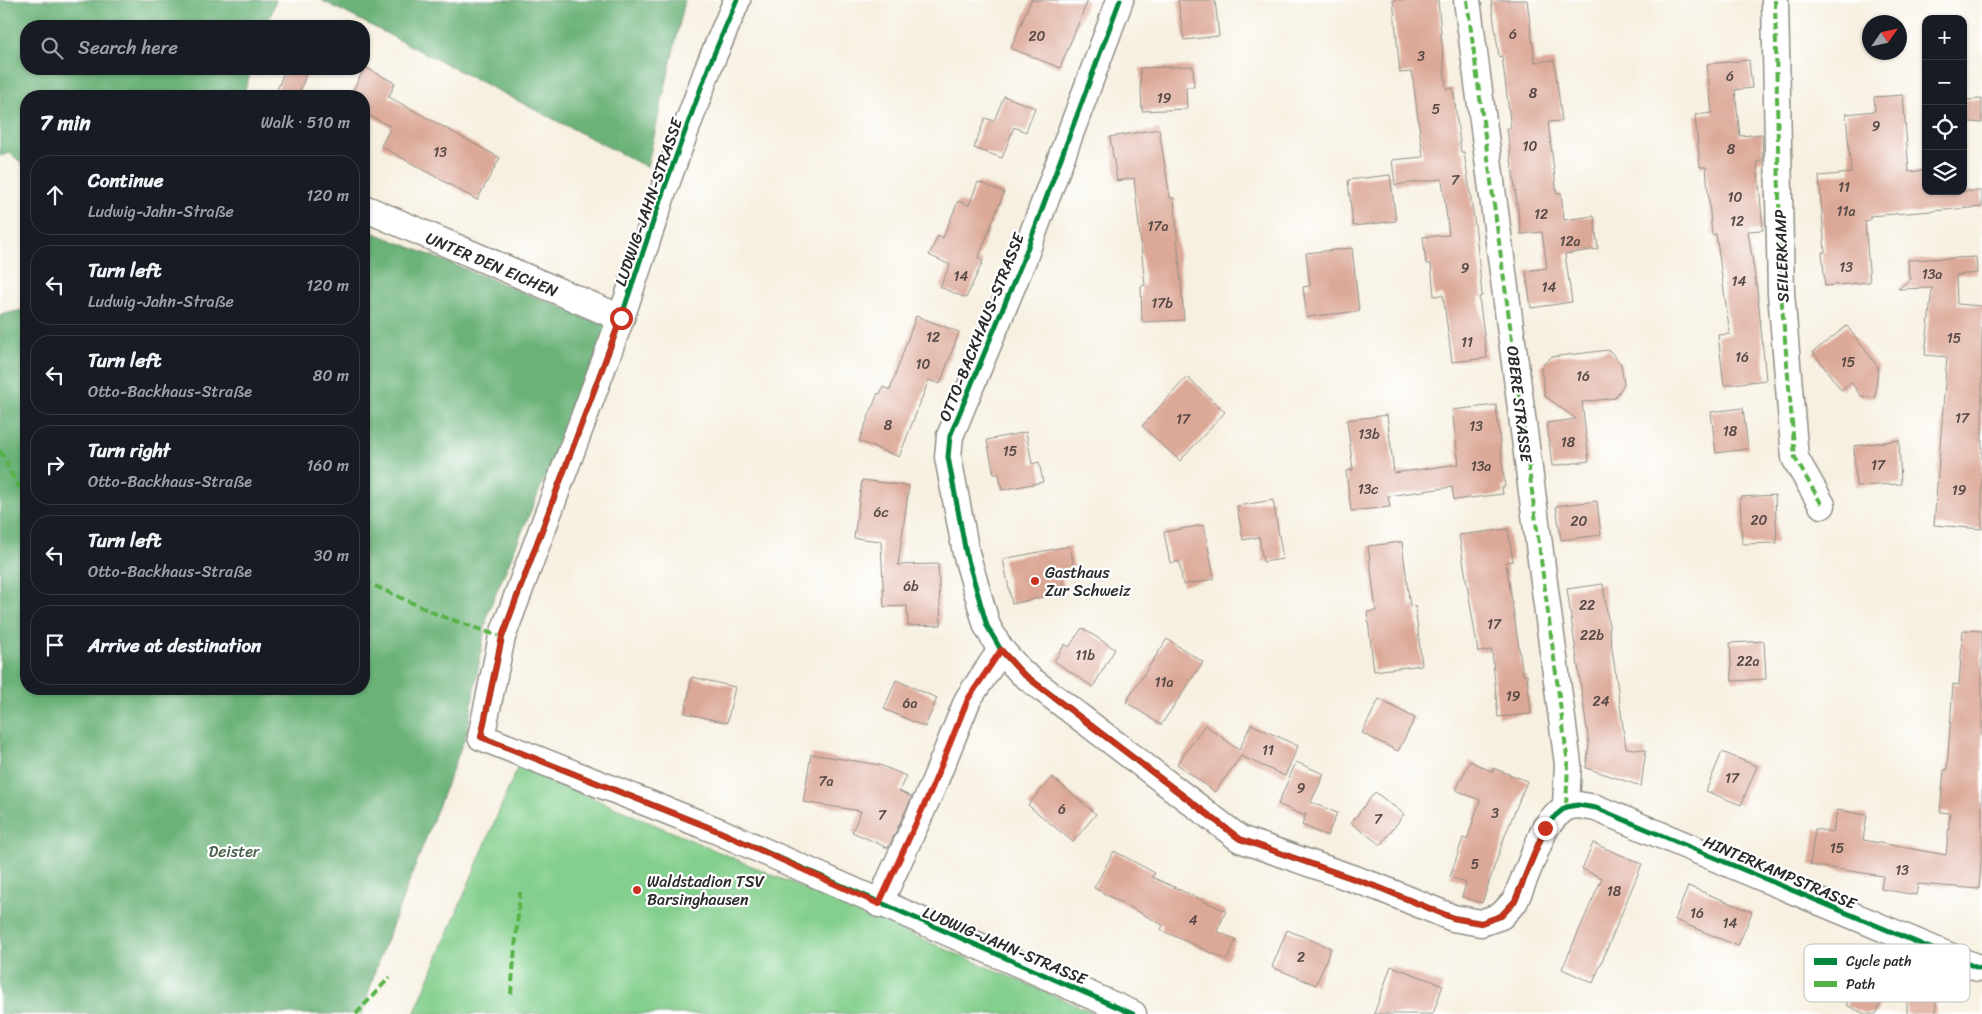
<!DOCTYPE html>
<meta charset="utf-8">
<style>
:root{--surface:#171b24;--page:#242831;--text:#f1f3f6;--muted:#9ea1a6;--line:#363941}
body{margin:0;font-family:Sriracha,sans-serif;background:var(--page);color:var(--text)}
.controls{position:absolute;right:15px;top:15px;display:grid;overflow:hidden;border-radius:10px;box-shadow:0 1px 4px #0004}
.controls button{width:45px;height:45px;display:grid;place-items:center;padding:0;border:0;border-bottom:1px solid var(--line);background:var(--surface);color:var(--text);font:25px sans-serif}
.compass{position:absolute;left:1862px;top:15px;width:45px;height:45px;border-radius:50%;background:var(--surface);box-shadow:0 1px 4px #0004;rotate:56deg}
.stop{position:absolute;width:15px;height:15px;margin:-11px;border:4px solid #c8321e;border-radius:50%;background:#fff}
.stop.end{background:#c8321e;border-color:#fff;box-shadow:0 1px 5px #0008}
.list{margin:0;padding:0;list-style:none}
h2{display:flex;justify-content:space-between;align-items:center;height:65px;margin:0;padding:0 20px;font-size:21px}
h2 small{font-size:16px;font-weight:400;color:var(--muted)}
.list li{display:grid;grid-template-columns:32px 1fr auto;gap:15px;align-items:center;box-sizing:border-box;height:80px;margin:0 10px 10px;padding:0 10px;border:1px solid var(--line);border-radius:20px}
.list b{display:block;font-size:19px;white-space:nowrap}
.list p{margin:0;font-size:16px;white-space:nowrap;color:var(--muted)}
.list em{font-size:16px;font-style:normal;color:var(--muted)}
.icon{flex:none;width:28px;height:28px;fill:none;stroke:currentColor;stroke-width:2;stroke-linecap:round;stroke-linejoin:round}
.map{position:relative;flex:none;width:1982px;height:1014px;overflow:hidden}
.search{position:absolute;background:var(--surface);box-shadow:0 1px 4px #0004;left:20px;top:20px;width:350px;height:55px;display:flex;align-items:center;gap:12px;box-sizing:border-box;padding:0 18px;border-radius:20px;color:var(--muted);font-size:19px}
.panel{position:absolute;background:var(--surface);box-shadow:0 1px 4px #0004;left:20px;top:90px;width:350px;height:605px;border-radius:20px}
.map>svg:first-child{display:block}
</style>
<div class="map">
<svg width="1982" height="1014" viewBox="0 0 1982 1014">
<rect width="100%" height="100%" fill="#fff"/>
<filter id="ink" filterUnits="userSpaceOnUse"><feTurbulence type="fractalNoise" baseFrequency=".02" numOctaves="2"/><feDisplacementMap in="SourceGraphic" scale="10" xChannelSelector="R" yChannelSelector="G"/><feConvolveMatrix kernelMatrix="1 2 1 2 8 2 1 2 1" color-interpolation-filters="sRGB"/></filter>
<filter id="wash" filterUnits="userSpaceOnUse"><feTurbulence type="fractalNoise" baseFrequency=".0096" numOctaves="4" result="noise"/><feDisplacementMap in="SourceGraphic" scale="20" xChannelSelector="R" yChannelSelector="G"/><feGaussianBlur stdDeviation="1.12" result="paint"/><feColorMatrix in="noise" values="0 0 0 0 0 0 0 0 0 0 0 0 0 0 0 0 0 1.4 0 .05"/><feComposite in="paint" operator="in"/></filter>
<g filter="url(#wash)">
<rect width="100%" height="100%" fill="#f7f0e0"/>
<path fill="#83cf8d" stroke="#577d5c" d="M518,766L1097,1014H414Z"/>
<g fill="#6ab278" stroke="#4a6e52">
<path d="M0,0H276L267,26H26V69H252L243,96H26V167L10,153L0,156Z"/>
<path d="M321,0H685L647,167Z"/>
<path d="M364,229L609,326L488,612L467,732L377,965L362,1014H0V315L26,309V689H364Z"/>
</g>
<g id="blocks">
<g fill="#dca897">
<path d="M1031,0H1088L1060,68L1011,48Z"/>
<path d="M1178,0H1215L1219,36L1184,40Z"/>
<path d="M1393,0H1438L1446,89L1453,88L1461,152H1464L1476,232L1482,296L1479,297L1487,358L1452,362L1443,295L1434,296L1431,264H1426L1423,237L1449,235L1442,179L1395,185L1392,160L1423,157L1412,72L1400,73Z"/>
<path d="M1491,0H1527L1535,62L1554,60L1562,121L1548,122L1557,194L1561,193L1564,220L1594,216L1598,249L1565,254L1572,302L1531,308L1526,271L1547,268L1542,232L1521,234L1507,128H1511L1502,56L1499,57Z"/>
<path d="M1749,60L1752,88L1735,90L1740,136L1762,134L1763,161L1757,162L1763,230L1748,231L1758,297L1766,380L1724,385L1718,335L1730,334L1716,234L1712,235L1706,167H1700L1695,115L1712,113L1707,64Z"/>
<path d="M1193,66L1194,87H1186L1187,109L1142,111L1140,68Z"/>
<path d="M365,67L395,83L389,97L500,158L477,200L381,146L391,127L364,113V96H350Z"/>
<path d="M285,69H308L298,96H275Z"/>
<path d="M1903,95L1909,172L1926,170V191H1982V207L1870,216V220L1865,221L1870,282L1825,286L1822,252H1825L1819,176L1851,173L1846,114L1875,111L1874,97Z"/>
<path d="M1004,96L1035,108L1026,132L1014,127L1002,158L974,148L985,118L994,121Z"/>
<path d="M1982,99V123L1963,121V100Z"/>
<path d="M1159,129L1170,198H1174L1184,320L1142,322L1141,286L1145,285L1134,178L1117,181L1110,137Z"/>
<path d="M1390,175L1396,221L1353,226L1348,180Z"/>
<path d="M978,182L1004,192L978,259L983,261L966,298L940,287L950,265L929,255L938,236L943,238L958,201L969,205Z"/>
<path d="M1352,248L1359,311L1307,317L1303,287L1310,286L1306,253Z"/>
<path d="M1976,257L1977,273L1956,275L1957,304L1982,306V529L1934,525L1947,357L1925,355L1932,288L1898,289L1912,278L1909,279L1908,260Z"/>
<path d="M916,316L959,332L940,384L929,380L899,457L859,441L878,393L880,394L883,387L890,390Z"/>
<path d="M1847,326L1878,367L1875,398L1861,396L1851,382L1841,390L1813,352Z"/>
<path d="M1609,350L1621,364L1624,384L1615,398L1582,402L1589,461L1552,466L1547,423L1576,419L1545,396L1541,367L1551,357Z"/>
<path d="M1187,377L1225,412L1180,461L1142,426Z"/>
<path d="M1496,405L1505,487H1502L1503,494L1454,500L1452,487L1388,496L1390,507L1351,511L1346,471L1353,470L1347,420L1387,415L1394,473L1459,464L1452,410Z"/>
<path d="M1743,408L1748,449L1716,453L1711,412Z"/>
<path d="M1026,432L1032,464L1039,462L1043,482L1002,490L999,474H994L987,440Z"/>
<path d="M1899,440L1901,484L1856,486L1854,446Z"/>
<path d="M862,480L909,486L898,565L938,564L941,625L908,626L907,606L884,607L881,541L854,538Z"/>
<path d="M1775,495L1777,543L1742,544L1740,497Z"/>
<path d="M1273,500L1283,559L1263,562L1259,537L1243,540L1237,506Z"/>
<path d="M1597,501L1601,535L1561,540L1556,506Z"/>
<path d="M1204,525L1214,579L1183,585L1179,561L1170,563L1164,532Z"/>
<path d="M1508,529L1513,561L1506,562L1523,675H1527L1531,714L1498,717L1492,650L1478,652L1459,535Z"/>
<path d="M1402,542L1410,607L1415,606L1422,665L1374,671L1367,612L1376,611L1368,546Z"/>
<path d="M1070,546L1074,567L1061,570L1065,592L1012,604L1003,559Z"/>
<path d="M1603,584L1626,748L1646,750L1641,786L1586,768L1589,744L1567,589Z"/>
<path d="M1082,628L1115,649L1093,687L1054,661L1065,644L1069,647Z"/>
<path d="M1963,630L1982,631V850L1979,889L1918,884L1916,895L1881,889L1883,876L1810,865L1815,829L1833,832L1837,810L1867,815L1863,840L1946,855L1950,813L1940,812L1944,770H1947L1953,684L1959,685Z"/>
<path d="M1167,639L1203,662L1161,725L1126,702Z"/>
<path d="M1764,641L1766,679L1732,681L1730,643Z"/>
<path d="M692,677L735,687L727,723L685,713Z"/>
<path d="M896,680L937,698L925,727L884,709Z"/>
<path d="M1379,699L1415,718L1398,751L1362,733Z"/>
<path d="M1251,724L1298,746L1285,776L1241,756L1215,792L1177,764L1205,725L1239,750Z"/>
<path d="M1722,752L1757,766L1741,805L1706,791Z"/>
<path d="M811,754L880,765L906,776L899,791L912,797L888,848L852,832L861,811L803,802Z"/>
<path d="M1470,761L1493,772V768L1527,781L1504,838L1482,903L1462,897L1466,883L1450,877L1463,838L1467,840L1480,800L1456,790Z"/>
<path d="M1296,762L1324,774L1311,802L1337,813L1327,836L1302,825L1306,813L1305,816L1278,804Z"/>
<path d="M1052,777L1096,814L1073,842L1028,805Z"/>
<path d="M1375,792L1404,814L1381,845L1351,823Z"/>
<path d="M1593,843L1642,864L1593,983L1562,969L1602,878L1582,869Z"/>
<path d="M1114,851L1155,873L1152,877L1226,911L1217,931L1236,940L1227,960L1161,930L1163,925L1094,888Z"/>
<path d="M1688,886L1752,912L1738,946L1675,920Z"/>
<path d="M1287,930L1331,948L1316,985L1272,967Z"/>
<path d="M1865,963L1890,975V982L1876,1014H1865L1846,1005Z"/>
<path d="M1391,966L1443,985L1433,1014H1374Z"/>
<rect x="1907" y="993" width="29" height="21"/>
</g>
</g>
</g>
<g filter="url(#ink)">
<use href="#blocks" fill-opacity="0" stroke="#918e86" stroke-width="1"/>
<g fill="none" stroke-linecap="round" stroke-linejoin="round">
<g stroke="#918e86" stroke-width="29">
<g id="minor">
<path d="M737,0L709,66L663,192L621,318L502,637L481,737L718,831L1133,1014"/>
<path d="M1120,0L1023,260L950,436L948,457L966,553L987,626L1001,650L1022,673L1240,839L1380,888L1453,918L1481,923L1501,916L1515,901L1545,828L1555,816L1566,807L1578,805L1596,808L1978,968L1982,967"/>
<path d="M1467,0L1568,764L1566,807"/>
<path d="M1775,0L1781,293L1795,458L1822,505"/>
<path d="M364,208L621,318"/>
<path d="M879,904L932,788L968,699L1001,650"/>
</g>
</g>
<use href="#minor" stroke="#fff" stroke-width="26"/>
<g stroke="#56b246" stroke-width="4" stroke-dasharray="8 4" stroke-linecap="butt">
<path d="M1467,0L1568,764L1566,807"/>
<path d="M1775,0L1781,293L1795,458L1822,505"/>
<path d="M0,450L15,481L26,494"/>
<path d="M364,581L441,616L502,637"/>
<path d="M511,994L520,892"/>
<path d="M356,1014L390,977"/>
</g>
<g stroke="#fff" stroke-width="8">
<g id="cycleway">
<path d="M737,0L709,66L663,192L621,318L502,637L481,737L718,831L1133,1014"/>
<path d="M1120,0L1023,260L950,436L948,457L966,553L987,626L1001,650L1022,673L1240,839L1380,888L1453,918L1481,923L1501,916L1515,901L1545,828L1555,816L1566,807L1578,805L1596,808L1978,968L1982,967"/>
</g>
</g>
<use href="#cycleway" stroke="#00873e" stroke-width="5"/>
</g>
</g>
<g fill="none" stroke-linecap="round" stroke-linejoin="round" filter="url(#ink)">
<path stroke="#c8321e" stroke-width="6" d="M621,318L502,637L481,737L718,831L879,904L932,788L968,699L1001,650L1022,673L1240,839L1380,888L1453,918L1481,923L1501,916L1515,901L1545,828"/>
</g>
<g fill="#c8321e" stroke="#fff" stroke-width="2">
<circle cx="1035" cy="581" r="5"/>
<circle cx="637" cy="890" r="5"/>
</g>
<g text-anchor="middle" stroke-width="4.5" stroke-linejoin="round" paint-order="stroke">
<g font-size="14" fill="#574a46">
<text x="1513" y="39">6</text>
<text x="1037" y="41">20</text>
<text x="1421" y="61">3</text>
<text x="1730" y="81">6</text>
<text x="1533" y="98">8</text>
<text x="1164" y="103">19</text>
<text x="1436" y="114">5</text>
<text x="1876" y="131">9</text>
<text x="1530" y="151">10</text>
<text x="1731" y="154">8</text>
<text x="440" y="157">13</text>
<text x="1455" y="185">7</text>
<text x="1844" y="192">11</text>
<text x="1735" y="202">10</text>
<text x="1846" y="216">11a</text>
<text x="1541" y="219">12</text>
<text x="1737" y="226">12</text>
<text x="1158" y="231">17a</text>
<text x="1570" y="246">12a</text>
<text x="1846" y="272">13</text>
<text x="1465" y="273">9</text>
<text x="1932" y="279">13a</text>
<text x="961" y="281">14</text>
<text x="1739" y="286">14</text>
<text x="1549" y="292">14</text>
<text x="1162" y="308">17b</text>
<text x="933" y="342">12</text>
<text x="1954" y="343">15</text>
<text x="1467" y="347">11</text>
<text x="1742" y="362">16</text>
<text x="1848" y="367">15</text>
<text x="923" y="369">10</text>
<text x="1583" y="381">16</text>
<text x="1962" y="423">17</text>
<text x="1183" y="424">17</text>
<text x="888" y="430">8</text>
<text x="1476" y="431">13</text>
<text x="1730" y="436">18</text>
<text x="1369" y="439">13b</text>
<text x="1568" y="447">18</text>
<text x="1010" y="456">15</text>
<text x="1878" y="470">17</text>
<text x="1481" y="471">13a</text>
<text x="1368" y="494">13c</text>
<text x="1959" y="495">19</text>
<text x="881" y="517">6c</text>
<text x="1759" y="525">20</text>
<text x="1579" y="526">20</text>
<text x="911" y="591">6b</text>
<text x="1587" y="610">22</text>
<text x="1494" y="629">17</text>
<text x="1592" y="640">22b</text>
<text x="1085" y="660">11b</text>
<text x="1748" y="666">22a</text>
<text x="1164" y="687">11a</text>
<text x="1513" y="701">19</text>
<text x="1601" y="706">24</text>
<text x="910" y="708">6a</text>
<text x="1268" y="755">11</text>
<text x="1732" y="783">17</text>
<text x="826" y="786">7a</text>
<text x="1301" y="793">9</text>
<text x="1062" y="814">6</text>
<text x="1495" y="818">3</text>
<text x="882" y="820">7</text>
<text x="1378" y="824">7</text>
<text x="1837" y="853">15</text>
<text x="1475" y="869">5</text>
<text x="1902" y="875">13</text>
<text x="1614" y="896">18</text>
<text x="1697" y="918">16</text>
<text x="1193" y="925">4</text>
<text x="1730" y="928">14</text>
<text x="1301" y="962">2</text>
</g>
<g font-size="16" fill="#2b2b2b" stroke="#fff">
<text transform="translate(648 202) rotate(-71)" y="6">LUDWIG-JAHN-STRASSE</text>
<text transform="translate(1781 256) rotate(-92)" y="6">SEILERKAMP</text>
<text transform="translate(492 264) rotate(23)" y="6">UNTER DEN EICHEN</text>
<text transform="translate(981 327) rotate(-68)" y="6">OTTO-BACKHAUS-STRASSE</text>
<text transform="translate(1520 404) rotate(83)" y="6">OBERE STRASSE</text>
<text transform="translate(1780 872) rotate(23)" y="6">HINTERKAMPSTRASSE</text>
<text transform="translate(1005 945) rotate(23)" y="6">LUDWIG-JAHN-STRASSE</text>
</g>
<g font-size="16" fill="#2b2b2b" stroke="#fff" text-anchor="start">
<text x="1045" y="578">Gasthaus<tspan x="1045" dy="18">Zur Schweiz</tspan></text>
<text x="647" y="887">Waldstadion TSV<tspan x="647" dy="18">Barsinghausen</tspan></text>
</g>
<g font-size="16" fill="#4a644d" stroke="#fff">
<text x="234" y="857">Deister</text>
</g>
</g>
<rect x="1804" y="944" width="166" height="58" rx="8" fill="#fff" stroke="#bfbfbf" stroke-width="1"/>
<rect x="1814" y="958" width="23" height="7" fill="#00873e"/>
<rect x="1814" y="981" width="23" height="6" fill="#56b246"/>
<g font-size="14" fill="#2b2b2b">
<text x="1846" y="966">Cycle path</text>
<text x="1846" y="989">Path</text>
</g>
</svg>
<div class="controls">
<button>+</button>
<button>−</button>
<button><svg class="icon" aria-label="locate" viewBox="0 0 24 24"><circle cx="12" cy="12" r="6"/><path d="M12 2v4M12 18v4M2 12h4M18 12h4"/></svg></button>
<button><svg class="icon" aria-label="layers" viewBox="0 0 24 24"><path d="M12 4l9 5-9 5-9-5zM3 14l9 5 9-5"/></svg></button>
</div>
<svg class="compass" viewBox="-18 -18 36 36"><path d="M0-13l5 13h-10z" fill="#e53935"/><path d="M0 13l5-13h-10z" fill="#9ea1a6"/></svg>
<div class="stop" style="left:621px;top:318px"></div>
<div class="stop end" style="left:1545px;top:828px"></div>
<div class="search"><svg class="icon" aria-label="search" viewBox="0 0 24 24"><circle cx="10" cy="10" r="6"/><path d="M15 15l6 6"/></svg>Search here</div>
<section class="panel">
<h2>7 min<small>Walk · 510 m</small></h2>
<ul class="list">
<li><svg class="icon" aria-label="ahead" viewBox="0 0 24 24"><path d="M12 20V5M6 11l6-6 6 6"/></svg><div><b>Continue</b><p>Ludwig-Jahn-Straße</p></div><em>120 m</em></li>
<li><svg class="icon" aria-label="left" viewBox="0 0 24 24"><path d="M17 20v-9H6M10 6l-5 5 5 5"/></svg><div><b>Turn left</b><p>Ludwig-Jahn-Straße</p></div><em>120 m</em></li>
<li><svg class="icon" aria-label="left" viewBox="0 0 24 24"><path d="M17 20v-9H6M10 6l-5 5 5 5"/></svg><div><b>Turn left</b><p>Otto-Backhaus-Straße</p></div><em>80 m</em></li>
<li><svg class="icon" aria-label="right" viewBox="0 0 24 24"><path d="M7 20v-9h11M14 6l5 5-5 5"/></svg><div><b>Turn right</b><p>Otto-Backhaus-Straße</p></div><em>160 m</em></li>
<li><svg class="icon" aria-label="left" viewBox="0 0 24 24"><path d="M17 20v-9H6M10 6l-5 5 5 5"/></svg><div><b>Turn left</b><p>Otto-Backhaus-Straße</p></div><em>30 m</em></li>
<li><svg class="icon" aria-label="arrive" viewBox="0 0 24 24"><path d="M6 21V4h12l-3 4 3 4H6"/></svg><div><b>Arrive at destination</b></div></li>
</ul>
</section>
</div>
